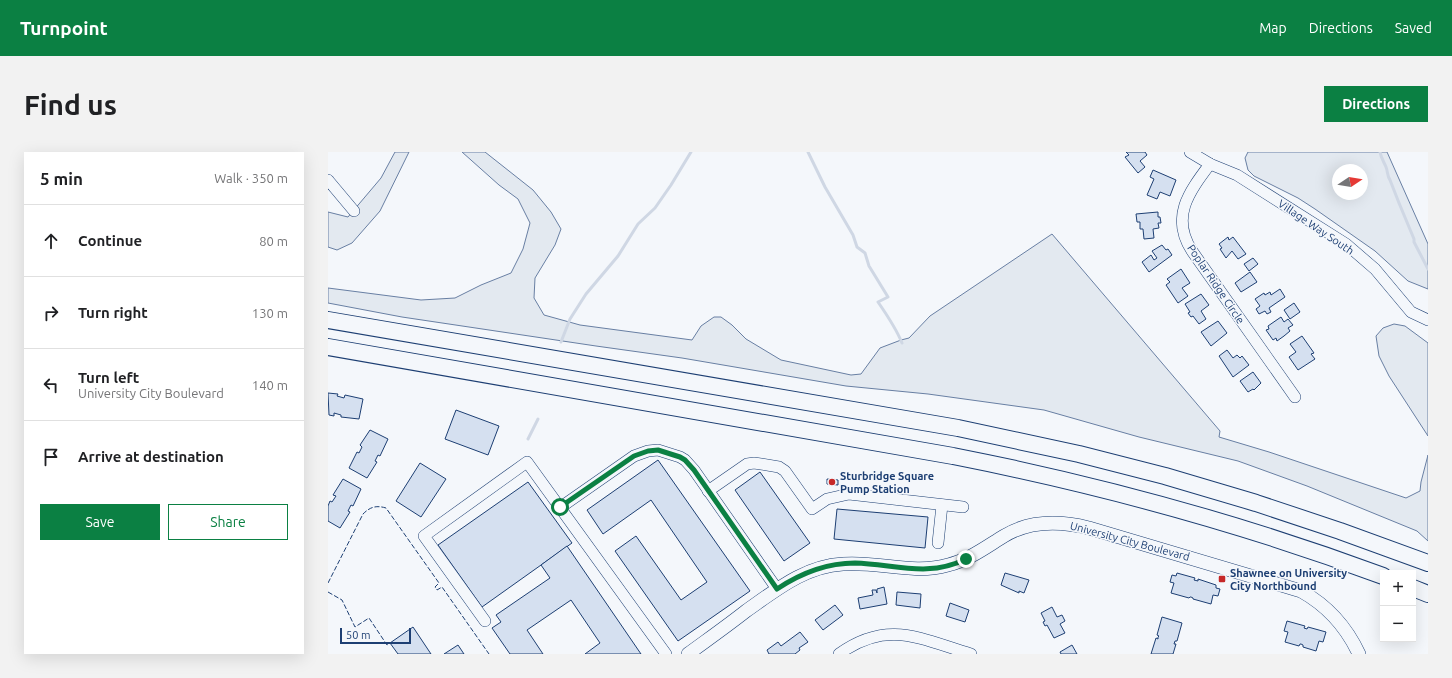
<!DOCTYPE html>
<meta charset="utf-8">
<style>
:root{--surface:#fff;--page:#f2f2f2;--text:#202124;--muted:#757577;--line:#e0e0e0;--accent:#0b8043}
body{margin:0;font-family:Ubuntu,sans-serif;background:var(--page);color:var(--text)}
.controls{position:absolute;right:12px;bottom:12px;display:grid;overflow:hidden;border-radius:0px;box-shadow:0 4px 16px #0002}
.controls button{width:36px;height:36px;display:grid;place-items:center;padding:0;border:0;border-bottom:1px solid var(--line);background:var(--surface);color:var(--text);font:20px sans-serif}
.compass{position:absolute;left:1004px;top:12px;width:36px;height:36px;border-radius:50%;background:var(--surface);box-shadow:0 4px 16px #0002;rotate:78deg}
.scale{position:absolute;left:12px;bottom:10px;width:71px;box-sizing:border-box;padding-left:4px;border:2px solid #1d3f73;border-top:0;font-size:11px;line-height:14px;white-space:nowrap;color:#1d3f73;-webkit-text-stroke:3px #f4f7fb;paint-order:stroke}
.stop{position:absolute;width:12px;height:12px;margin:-9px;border:3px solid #0b8043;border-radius:50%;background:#fff}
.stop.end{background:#0b8043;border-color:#fff;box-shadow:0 1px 4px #0008}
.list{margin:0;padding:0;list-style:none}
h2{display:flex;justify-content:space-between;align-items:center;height:52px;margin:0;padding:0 16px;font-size:17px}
h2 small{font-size:13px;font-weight:400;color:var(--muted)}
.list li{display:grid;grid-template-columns:26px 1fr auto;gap:12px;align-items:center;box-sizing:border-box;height:72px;padding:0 16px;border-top:1px solid var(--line)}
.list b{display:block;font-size:15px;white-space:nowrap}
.list p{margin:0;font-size:13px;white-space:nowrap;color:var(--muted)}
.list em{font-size:13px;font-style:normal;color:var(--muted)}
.actions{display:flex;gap:8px;padding:12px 16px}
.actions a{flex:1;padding:9px 0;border:1px solid var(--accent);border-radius:0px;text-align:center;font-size:14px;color:var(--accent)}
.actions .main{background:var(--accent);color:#fff}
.icon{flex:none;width:22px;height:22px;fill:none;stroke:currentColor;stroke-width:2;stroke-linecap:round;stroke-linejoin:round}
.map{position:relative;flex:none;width:1100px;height:502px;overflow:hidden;border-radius:0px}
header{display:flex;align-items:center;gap:24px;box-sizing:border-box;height:56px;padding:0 20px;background:var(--accent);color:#fff}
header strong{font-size:19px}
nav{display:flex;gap:22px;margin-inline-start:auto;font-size:14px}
.intro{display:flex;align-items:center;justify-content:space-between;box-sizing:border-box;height:96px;padding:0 24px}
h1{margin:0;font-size:28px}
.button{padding:10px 18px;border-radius:0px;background:var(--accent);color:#fff;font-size:14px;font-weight:700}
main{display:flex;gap:24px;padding:0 24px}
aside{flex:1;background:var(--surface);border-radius:0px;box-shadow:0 4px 16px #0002}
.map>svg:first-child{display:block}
</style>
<header>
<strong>Turnpoint</strong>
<nav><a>Map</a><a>Directions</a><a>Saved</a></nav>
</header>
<div class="intro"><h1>Find us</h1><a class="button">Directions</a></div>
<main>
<aside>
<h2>5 min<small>Walk · 350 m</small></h2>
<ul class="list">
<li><svg class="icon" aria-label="ahead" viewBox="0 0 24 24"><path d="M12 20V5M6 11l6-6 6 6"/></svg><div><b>Continue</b></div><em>80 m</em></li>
<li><svg class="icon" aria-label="right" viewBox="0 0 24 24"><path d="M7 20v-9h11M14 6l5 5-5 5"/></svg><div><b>Turn right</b></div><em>130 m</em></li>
<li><svg class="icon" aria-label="left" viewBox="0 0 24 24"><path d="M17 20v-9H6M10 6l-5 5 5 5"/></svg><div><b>Turn left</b><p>University City Boulevard</p></div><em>140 m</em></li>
<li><svg class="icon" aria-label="arrive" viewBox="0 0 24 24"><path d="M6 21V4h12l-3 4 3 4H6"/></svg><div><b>Arrive at destination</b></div></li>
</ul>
<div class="actions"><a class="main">Save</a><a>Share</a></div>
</aside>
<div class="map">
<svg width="1100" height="502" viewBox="0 0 1100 502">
<rect width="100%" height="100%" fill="#f4f7fb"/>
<g fill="#e3e9f0" stroke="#687fa3" fill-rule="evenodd">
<path d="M67,0H81L52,59L24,91L9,98L0,95V60L20,65L53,26Z"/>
<path d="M134,0H157L205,38L223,60L233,77L227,93L207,126L206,146L216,163L252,173L364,188L373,174L386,165H393L404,173L418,187L453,208L523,223L533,222L552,196L573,188L581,186L602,164L724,82L892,279L891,285L941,300L1078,346L1092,339L1093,330L1100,303V389L1089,379L979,334L910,309L811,285L716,258L600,242L518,234L354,206L268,194L74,165L0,151V136L93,148L127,146L153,133L183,121L195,97L202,71L190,47L171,33Z"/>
<path d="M920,0H1059L1100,92V137L1080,129L1047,99L987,57L970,46L926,24L920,18L917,6ZM1010,18H1034V42H1010Z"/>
<path d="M1066,172L1077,174L1100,191V284L1061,224L1051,204L1048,184L1055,176Z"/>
</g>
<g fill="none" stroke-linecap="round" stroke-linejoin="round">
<g stroke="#cfd7e4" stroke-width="3">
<path d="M480,0L497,35L525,83L529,95L537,101L541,114L560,145L550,150C559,163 568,176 574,191"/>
<path d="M1052,0C1053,6 1056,10 1058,15C1060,20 1059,24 1062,28L1071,51L1086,87V90L1100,117"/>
<path d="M233,190L242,167L258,142L290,104L310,72L327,56L343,33L363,0"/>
<path d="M200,287L210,267"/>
</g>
</g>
<g fill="#d5e0f0" stroke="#1d3f73">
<path d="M798,0H817L819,3L812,9L817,15L810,21L797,5L801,3Z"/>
<path d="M825,18L848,28L842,44L832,40L829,47L819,43L826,27L822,25Z"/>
<path d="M830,60V65H832L833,71H830L831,76L825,77L826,86L816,87L815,77H812V70H809L808,62Z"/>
<path d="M900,85L901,88L905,85L918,102L910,107L904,99L898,106L892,97L894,96L891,92Z"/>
<path d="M834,93L838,98L840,97L844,103L821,120L814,110L823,103L826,108L829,106L824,99Z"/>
<path d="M925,106L930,112L921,119L916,112Z"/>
<path d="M853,117L862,131L854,136L860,144L850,151L838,133L842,130L839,127Z"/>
<path d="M922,120L929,130L913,140L907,131Z"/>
<path d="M952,137L957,145L941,156L943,160L939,162L937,159L931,162L928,157L932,154L927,147L936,141L937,143L942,140L943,143Z"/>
<path d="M873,142L881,153L873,159L878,167L871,172L865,164L863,165L860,161L862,160L857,152Z"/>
<path d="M966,151L972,160L962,167L956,158Z"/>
<path d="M953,165L956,170L960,167L965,173L960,176L962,179L956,184L949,189L948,186L945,188L938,178L941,177L940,174Z"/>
<path d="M890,169L899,181L883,194L873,180Z"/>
<path d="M974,184L986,201L983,202L987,207L970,218L961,205L968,200L962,192Z"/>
<path d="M899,198L905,206L909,203L912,206L914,204L921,213L905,225L891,204Z"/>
<path d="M925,220L933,231L926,238L925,237L920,240L912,229Z"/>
<path d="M0,241L10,242L9,244L16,246L17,243L35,247L31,267L13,265V263L6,261V264L1,263Z"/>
<path d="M128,258L171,274L160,303L117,287Z"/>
<path d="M42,278L60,287L52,304L50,303L47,309L49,310L39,326L21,316L29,300L31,301L34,295L32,293Z"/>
<path d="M330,308L422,439L350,489L287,399L308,384L353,448L379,430L323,348L275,382L259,358Z"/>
<path d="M92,311L118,327L93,365L68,349Z"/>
<path d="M432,320L482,391L456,409L407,338Z"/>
<path d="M15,327L33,337L25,354L23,353L20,359L22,360L12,376L0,369V354L2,349L4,350L8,344L5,343Z"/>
<path d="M499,327L510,328V333L499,332Z"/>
<path d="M200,330L244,391L154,455L110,393Z"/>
<path d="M509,357L600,365L597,396L506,387Z"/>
<path d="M239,394L313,502H257L272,491L243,448L199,478L215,502H182L164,476L173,470L168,463L222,426L213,413Z"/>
<path d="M677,421L701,428L696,441L691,439V441L673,433Z"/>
<path d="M849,421L867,426L866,428L870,429V427L888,433V436L892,437L890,444L885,443L883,452L865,447V446L863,445H862L861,446L843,441L846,431L842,430L844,423L848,424Z"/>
<path d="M556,435L559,452L532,457L530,446L545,443L544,438H548L549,441V437Z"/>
<path d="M569,440L593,442L592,456L568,453Z"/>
<path d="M622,451L641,458L637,470L618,464Z"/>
<path d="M507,453L515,463L495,478L487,468Z"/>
<path d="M724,455L729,465L734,463L737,469L732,472L737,481L726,486L719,473L717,474L715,470L717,469L713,461Z"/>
<path d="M834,465L854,471L849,489H847L846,492H848L845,502H823L828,486L830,487V485L831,484L829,483Z"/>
<path d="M959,469L977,474L976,476L979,477L980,475L998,480L995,490L991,489L988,499L975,495V493L973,492H972L971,494L957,490L960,480L956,479Z"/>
<path d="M85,475L103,502H70L62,491Z"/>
<path d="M472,480L480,490L471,496L472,498L467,502H441L439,498L450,490L453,494Z"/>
<path d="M130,493L136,502H116Z"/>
<path d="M744,493L749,502H733L732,500Z"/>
</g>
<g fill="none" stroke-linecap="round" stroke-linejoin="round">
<g stroke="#1d3f73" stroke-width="12">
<g id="minor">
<path d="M862,0L882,12L909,23L1018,92L1047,117L1083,160L1100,168"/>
<path d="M882,12C861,40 842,65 864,99L967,245"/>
<path d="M0,28L26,59"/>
<path d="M380,339L419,312L426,311L433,312L451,315L457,319L484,357L499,347L521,342L635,355"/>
<path d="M233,355L306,304L320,299L330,298L352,305L357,308L366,318L449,437"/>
<path d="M610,391L614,353"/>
<path d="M157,469L96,384L199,310L338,502"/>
<path d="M511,502C560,467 592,487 643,502"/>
</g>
</g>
<g stroke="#1d3f73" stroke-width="14">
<path id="major" d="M360,502C379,488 399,474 418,459C448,438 477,414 515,412C551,409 585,423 620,413C641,408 658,395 676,384C702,368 733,369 761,376L973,439C1000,454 1018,474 1031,502"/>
</g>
<g stroke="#1d3f73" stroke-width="18">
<g id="highway">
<path d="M0,168L630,276L751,302L837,324L928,351L1012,379L1100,411"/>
<path d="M0,195L625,304C772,333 915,372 1055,424"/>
<path d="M1085,436L1100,442"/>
</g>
</g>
<use href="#minor" stroke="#f4f7fb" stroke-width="11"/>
<use href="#major" stroke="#f4f7fb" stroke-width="13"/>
<use href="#highway" stroke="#f4f7fb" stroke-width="16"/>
<g stroke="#1d3f73" stroke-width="1" stroke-dasharray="5 2" stroke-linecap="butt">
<path d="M0,431L35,362C42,355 48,353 58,356L111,431L107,435L109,438L114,435L161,502"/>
<path d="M0,440L14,448L27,475L41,466L59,493L62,491"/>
</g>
</g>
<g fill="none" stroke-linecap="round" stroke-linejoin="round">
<path stroke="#0b8043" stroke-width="5" d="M232,355L306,304L320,299L330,298L352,305L357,308L366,318L449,437C473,421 498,411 527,411C566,412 600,426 638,407"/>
</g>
<g fill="#c62828" stroke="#f4f7fb" stroke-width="1.5">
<circle cx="504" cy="330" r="4"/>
<rect x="890" y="423" width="8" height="8" rx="2"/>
</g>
<g text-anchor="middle" stroke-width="3" stroke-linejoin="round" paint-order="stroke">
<g font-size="11" fill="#1d3f73" stroke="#f4f7fb">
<text transform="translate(988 75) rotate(34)" y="4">Village Way South</text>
<text transform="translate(888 132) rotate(56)" y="4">Poplar Ridge Circle</text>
<text transform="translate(802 389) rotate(15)" y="4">University City Boulevard</text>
</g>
<g font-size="11" font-weight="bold" fill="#1d3f73" stroke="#f4f7fb" text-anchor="start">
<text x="512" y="328">Sturbridge Square<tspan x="512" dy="13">Pump Station</tspan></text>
<text x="902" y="425">Shawnee on University<tspan x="902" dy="13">City Northbound</tspan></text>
</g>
</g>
</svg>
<div class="controls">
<button>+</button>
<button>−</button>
</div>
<svg class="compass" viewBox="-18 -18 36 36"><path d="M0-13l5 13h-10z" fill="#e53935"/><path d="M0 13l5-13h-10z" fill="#757577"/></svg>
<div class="scale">50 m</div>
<div class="stop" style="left:232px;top:355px"></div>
<div class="stop end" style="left:638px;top:407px"></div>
</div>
</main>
